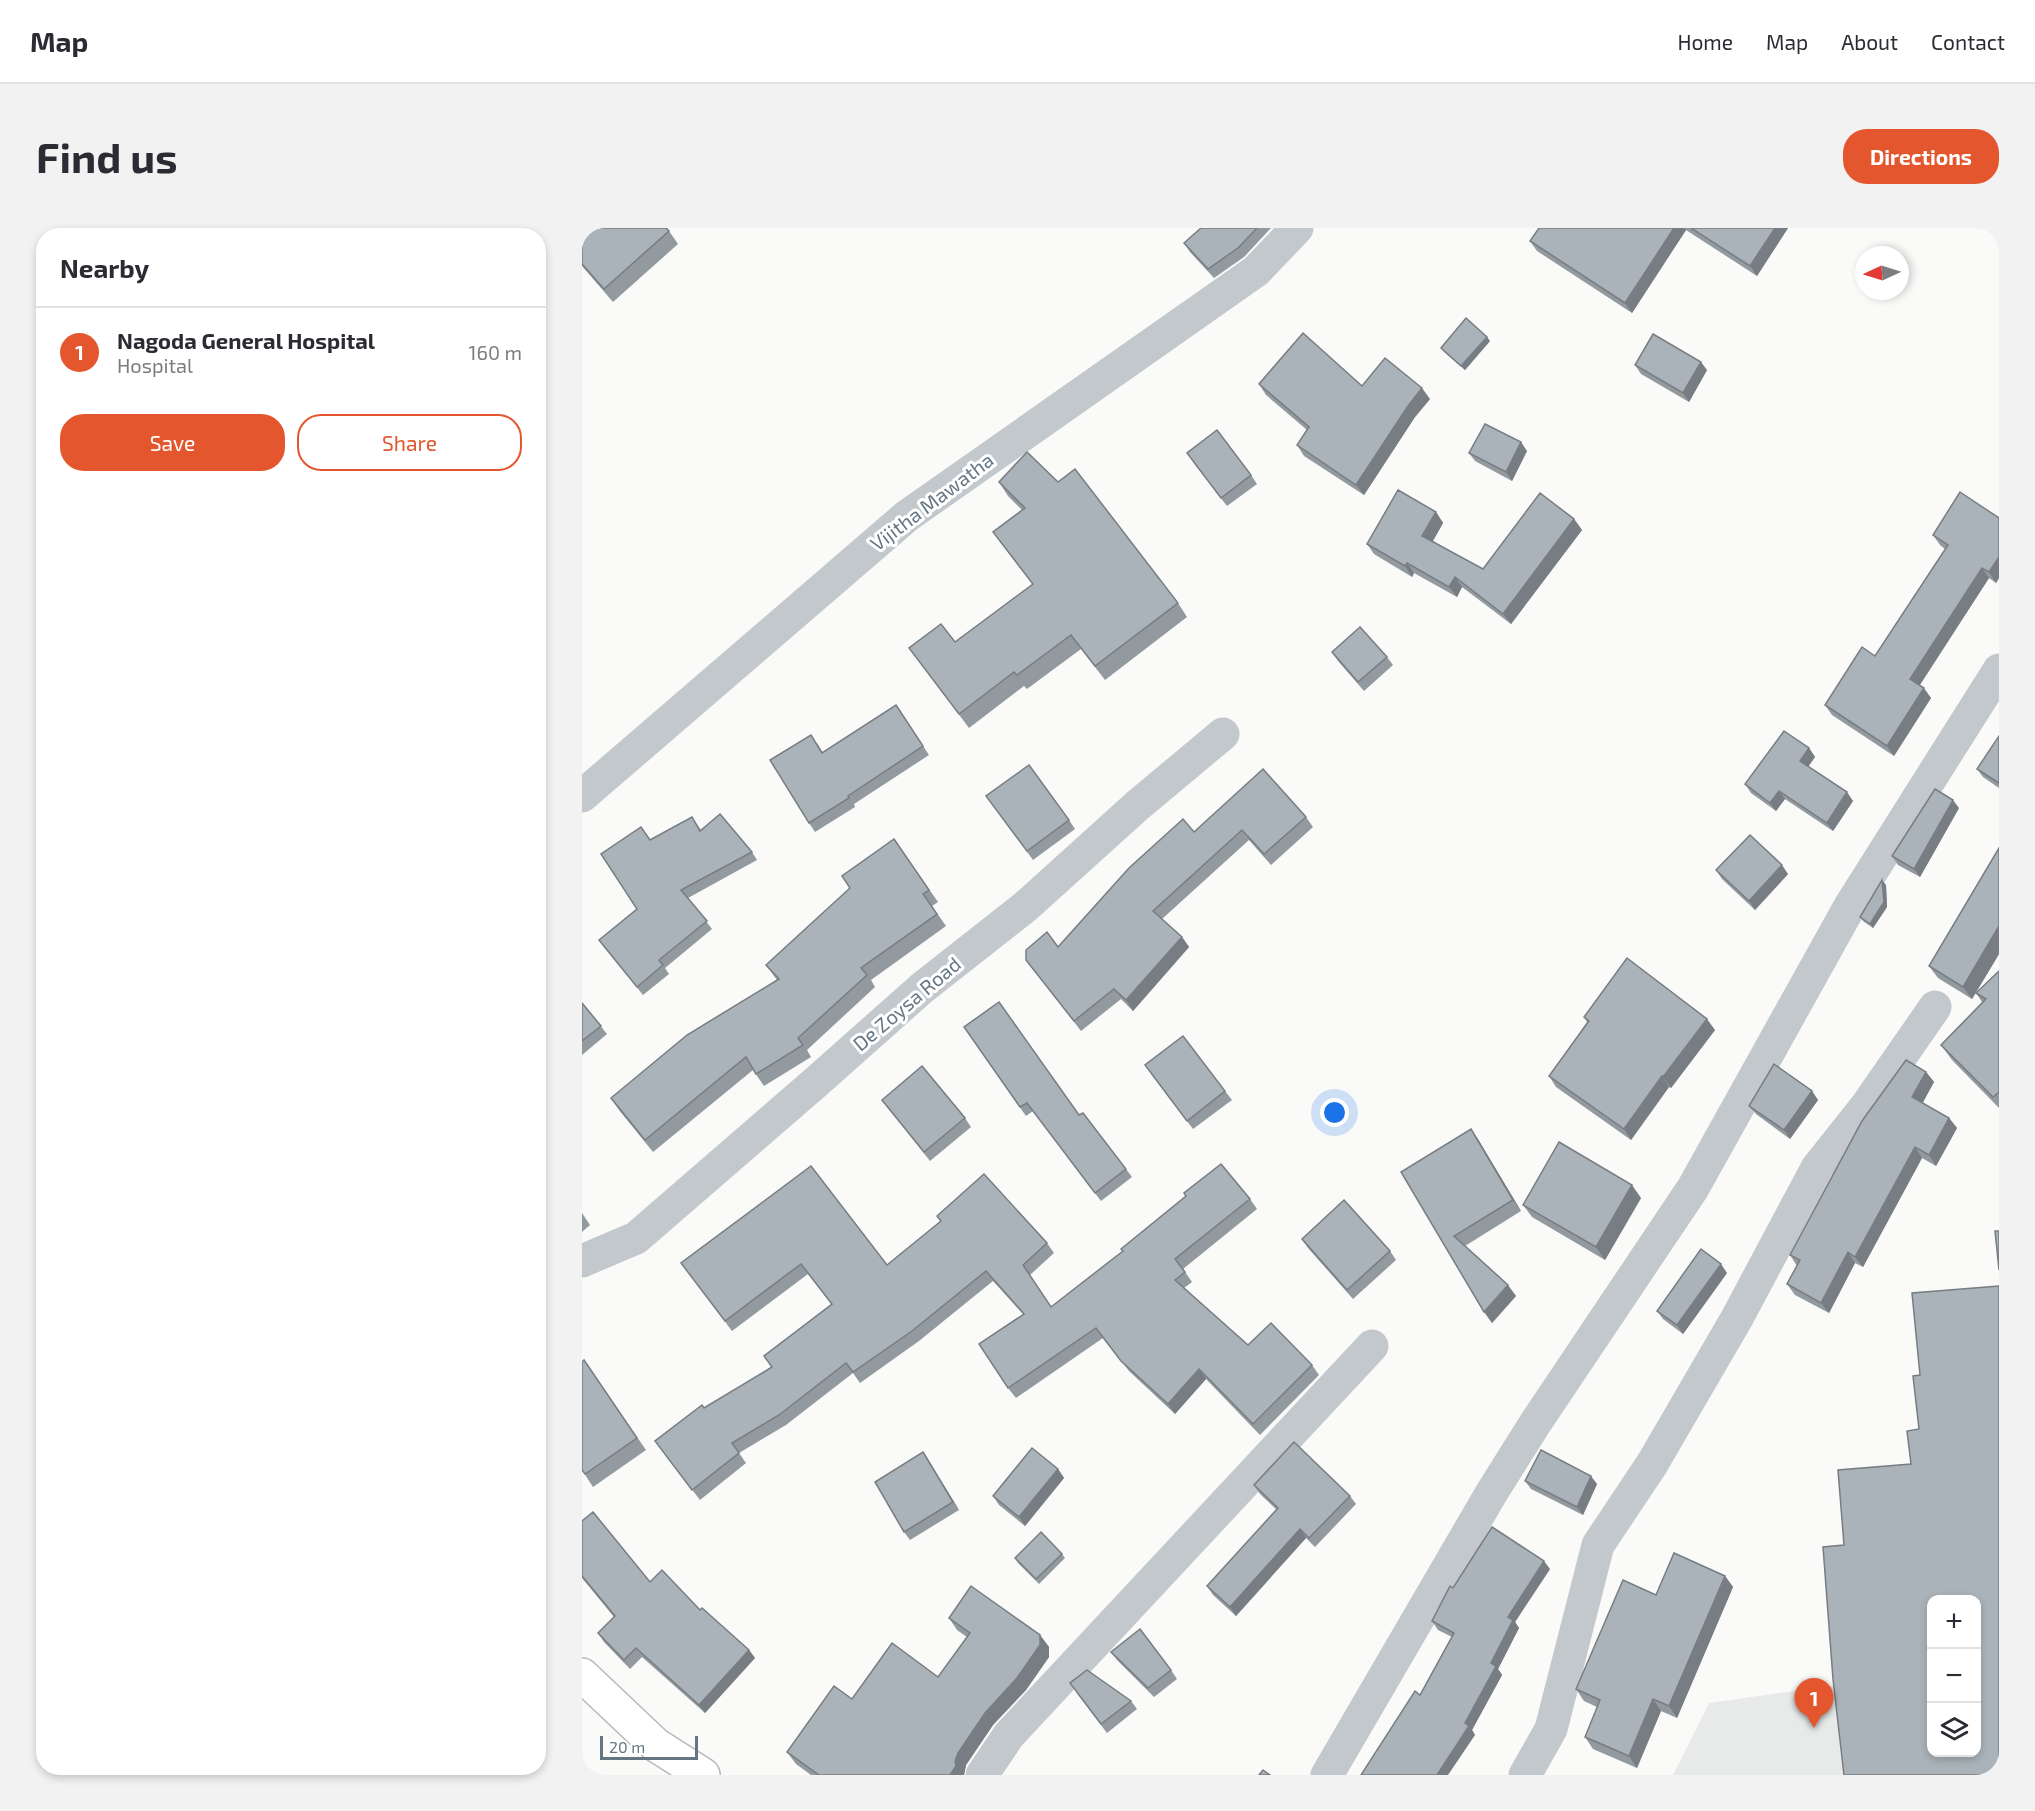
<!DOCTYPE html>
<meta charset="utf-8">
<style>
:root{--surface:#fff;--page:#f2f2f3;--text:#2b2b33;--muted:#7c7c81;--line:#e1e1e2;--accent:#e4572e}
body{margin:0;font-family:"Exo 2",sans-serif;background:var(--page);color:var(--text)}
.controls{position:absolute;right:18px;bottom:18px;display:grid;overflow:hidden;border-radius:12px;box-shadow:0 3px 9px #0003}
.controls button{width:54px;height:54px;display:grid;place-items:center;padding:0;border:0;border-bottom:2px solid var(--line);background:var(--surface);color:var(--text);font:30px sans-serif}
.compass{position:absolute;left:1273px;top:18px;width:54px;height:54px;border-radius:50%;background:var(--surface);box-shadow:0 3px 9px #0003;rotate:266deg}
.scale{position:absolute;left:18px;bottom:15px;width:98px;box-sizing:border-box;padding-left:6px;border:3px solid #657683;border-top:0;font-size:16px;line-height:21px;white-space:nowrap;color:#657683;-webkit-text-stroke:4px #fff;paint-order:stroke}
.you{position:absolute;left:753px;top:885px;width:21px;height:21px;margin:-15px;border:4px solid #fff;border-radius:50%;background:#1a73e8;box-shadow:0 0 0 9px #1a73e833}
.badge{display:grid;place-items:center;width:39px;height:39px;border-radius:50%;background:var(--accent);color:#fff;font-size:20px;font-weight:700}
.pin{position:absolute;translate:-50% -50px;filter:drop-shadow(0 2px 3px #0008)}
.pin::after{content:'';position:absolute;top:32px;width:21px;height:18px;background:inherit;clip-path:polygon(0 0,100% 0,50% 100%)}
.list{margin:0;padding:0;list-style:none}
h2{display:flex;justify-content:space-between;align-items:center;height:78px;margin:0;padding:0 24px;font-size:26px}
h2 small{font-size:20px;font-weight:400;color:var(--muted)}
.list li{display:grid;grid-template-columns:39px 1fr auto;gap:18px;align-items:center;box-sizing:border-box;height:90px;padding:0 24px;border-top:2px solid var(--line)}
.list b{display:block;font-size:22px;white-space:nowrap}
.list p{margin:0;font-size:20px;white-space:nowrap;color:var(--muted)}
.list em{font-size:20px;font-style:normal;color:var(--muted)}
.actions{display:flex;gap:12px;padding:18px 24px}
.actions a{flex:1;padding:14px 0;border:2px solid var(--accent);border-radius:24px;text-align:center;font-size:21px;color:var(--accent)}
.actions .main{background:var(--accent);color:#fff}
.icon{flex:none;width:33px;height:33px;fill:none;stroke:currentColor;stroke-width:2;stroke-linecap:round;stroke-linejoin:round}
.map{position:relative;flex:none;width:1417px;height:1547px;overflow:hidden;border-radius:24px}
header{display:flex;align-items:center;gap:36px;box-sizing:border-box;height:84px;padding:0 30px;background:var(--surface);border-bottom:2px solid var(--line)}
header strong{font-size:28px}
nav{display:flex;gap:33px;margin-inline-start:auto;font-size:21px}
.intro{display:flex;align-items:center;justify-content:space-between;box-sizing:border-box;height:144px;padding:0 36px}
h1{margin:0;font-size:42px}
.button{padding:15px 27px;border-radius:24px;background:var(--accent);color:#fff;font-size:21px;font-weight:700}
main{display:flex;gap:36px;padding:0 36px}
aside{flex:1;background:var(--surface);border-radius:24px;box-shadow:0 3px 9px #0003}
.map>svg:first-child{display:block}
</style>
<header>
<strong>Map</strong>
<nav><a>Home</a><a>Map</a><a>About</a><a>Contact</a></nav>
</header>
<div class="intro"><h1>Find us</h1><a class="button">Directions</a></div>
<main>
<aside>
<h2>Nearby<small></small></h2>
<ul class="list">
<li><span class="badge">1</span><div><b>Nagoda General Hospital</b><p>Hospital</p></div><em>160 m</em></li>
</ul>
<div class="actions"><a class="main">Save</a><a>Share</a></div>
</aside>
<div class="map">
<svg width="1417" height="1547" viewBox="0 0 1417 1547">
<rect width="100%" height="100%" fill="#fafaf8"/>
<path fill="#e8e9e9" d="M1349,1444L1350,1524H1394L1417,1547H1091L1127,1475Z"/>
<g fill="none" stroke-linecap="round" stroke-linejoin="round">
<g stroke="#b5babe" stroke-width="36">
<path id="primary" d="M0,1447L74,1517L121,1547"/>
</g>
<g stroke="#c3c8cc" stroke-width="33">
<path d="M0,568L325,288L674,43L715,0"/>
<path d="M0,1033L54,1010L233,855L340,760L443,679L556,577L641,506"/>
<path d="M400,1547L427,1507L790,1118"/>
<path d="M745,1547L910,1264L954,1194L1111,960L1268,678L1417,442"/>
<path d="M943,1547L969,1501L1016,1317L1070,1236L1155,1090L1235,940L1285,877L1353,779"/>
</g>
<use href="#primary" stroke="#fff" stroke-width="33"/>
</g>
<g fill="#929a9f">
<path d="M0,0L87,3L96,16L31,74L0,38Z"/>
<path d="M619,0H689L662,29L632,50L608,24L602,15Z"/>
<path d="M957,0H1206L1175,48L1104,2L1050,85L955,23L948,13Z"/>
<path d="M908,113L883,142L862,124L859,120Z"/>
<path d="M1053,137L1125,142L1107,174L1059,146Z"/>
<path d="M677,156L780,158L848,171L833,189L782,267L722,228L715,217L725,202L684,167Z"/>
<path d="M945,223L930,253L893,233L887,225Z"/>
<path d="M611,234L669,247L675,256L645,278Z"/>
<path d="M417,254L596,375L605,389L523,452L499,421L445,461L442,458L387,500L327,420L373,414L451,357L411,304L440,282L426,268Z"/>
<path d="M854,284L861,295L851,313L901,341L992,291L1000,302L929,396L880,359L875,369L832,345L830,349L792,326L785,316Z"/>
<path d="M1417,290V350L1414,355L1407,350L1338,457L1349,470L1312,528L1250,487L1243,477L1293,428L1363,321L1358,317L1351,307Z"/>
<path d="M750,424L805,429L811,437L782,463L756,433Z"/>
<path d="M314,477L347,527L272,576L273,579L233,604L227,595L235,515L241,525Z"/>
<path d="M1417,508V560L1401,549L1395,541Z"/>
<path d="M1227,520L1233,529L1226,538L1271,573L1251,603L1203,571L1194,583L1169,565L1163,556Z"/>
<path d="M404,568L487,592L493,601L451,632Z"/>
<path d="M1377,580L1338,649L1316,637L1310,628Z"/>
<path d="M110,589L119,602L170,624L175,632L106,670L130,701L83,740L87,746L61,767L17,712L55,681L68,612Z"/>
<path d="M724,589L731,599L689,637L667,612L580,691L600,709L607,719L551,783L539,771L499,803L444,732L476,719L612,604Z"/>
<path d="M312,611L356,674L350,678L364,698L289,752L293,759L225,822L229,829L182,858L171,842L71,924L37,882L29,870L195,752L184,737L268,660Z"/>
<path d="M1417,620V726L1390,771L1356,750L1347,738Z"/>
<path d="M1134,642L1206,646L1173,682L1140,651Z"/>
<path d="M1304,657L1305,679L1291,700L1281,693L1278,689Z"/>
<path d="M1417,743V880L1370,832L1359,817L1400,774L1394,765Z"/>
<path d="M0,775L25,806L0,827Z"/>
<path d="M1002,789L1133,802L1089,860L1087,859L1049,912L974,859L967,848L1005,794Z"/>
<path d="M382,799L497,887L544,941L550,949L519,973L451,883L444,888Z"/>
<path d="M1344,844L1352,854L1340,875L1367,890L1375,900L1354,938L1340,930L1281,1039L1273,1035L1247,1085L1213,1067L1205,1056L1215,1038L1208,1027Z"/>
<path d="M569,846L643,863L650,872L611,901Z"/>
<path d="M1230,863L1236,872L1208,911L1174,886L1167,878Z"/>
<path d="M300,872L383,890L389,899L348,933Z"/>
<path d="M889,901L897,913L939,983L883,1018L934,1068L910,1095L819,944Z"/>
<path d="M229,938L305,1037L359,993L355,988L465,1015L472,1025L448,1047L469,1079L668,971L675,981L601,1041L610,1054L602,1060L666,1117L730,1137L737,1147L678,1207L624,1151L593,1186L547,1143L521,1110L434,1170L426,1160L441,1086L411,1053L337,1113L278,1155L271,1145L204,1197L157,1225L164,1235L118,1272L73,1213L122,1180L190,1139L250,1077L226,1046L150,1103L99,1035Z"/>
<path d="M1059,970L1023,1032L950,989L941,977Z"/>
<path d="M0,985L8,997L0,1004Z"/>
<path d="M720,1011L808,1023L814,1032L771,1071L726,1020Z"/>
<path d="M1145,1045L1101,1106L1081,1091L1075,1083Z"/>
<path d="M2,1132L64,1222L11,1259L0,1242Z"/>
<path d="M341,1224L377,1282L328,1312L322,1304Z"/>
<path d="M476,1241L482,1250L443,1298L417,1277L411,1268Z"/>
<path d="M943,1253L1015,1256L1001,1287L949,1261Z"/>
<path d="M672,1257L768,1268L774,1276L733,1319L724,1310L654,1388L631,1367L625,1358L695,1282L678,1266Z"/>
<path d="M0,1293L68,1354L118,1382L167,1422L173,1430L123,1485L60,1429L48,1441L22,1414L16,1405L32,1389L0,1350Z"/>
<path d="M480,1326L483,1330L457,1356L436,1335L433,1330Z"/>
<path d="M968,1341L933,1394L937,1400L916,1441L920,1447L890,1502L893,1507L838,1467L870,1409L856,1402L850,1393L871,1360Z"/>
<path d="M1143,1348L1151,1359L1095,1490L1079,1483L1055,1540L1011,1521L1003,1509L1015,1479L1002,1473L994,1461L1074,1367Z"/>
<path d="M367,1390L458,1407L467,1419V1429L444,1462L411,1497L384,1537L382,1547H229L214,1536L205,1524L270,1471L356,1449L385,1409L375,1402Z"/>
<path d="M529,1424L589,1442L595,1451L572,1469L535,1432Z"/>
<path d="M494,1464L549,1473L555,1481L525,1505Z"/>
</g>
<g fill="#777d82">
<path d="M1092,0H1103L1104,2L1050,85L1043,75Z"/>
<path d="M1193,0H1206L1175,48L1168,38Z"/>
<path d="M905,109L908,113L883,142L879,138Z"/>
<path d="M1119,134L1125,142L1107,174L1101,165Z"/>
<path d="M840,160L848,171L833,189L782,267L774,257L826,178Z"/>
<path d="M939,214L945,223L930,253L924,244Z"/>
<path d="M854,284L861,295L848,318L840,308Z"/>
<path d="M992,291L1000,302L929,396L921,386Z"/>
<path d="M1417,329V350L1414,355L1407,344Z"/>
<path d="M825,335L832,345L830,349L823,338Z"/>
<path d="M1400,340L1407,350L1335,461L1328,451Z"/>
<path d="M873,349L880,359L875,369L867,359Z"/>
<path d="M1342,460L1349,470L1312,528L1305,518Z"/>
<path d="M1227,520L1233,529L1224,542L1218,533Z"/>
<path d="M1197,563L1203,571L1194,583L1188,575Z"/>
<path d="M1265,564L1271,573L1251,603L1245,595Z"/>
<path d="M1371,572L1377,580L1338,649L1332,641Z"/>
<path d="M1200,637L1206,646L1173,682L1167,673Z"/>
<path d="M1300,652L1304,657L1305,679L1291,700L1288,696Z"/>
<path d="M1417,698V726L1390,771L1381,759Z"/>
<path d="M600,709L607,719L551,783L544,772Z"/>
<path d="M1125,791L1133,802L1089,860L1081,849Z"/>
<path d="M1344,844L1352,854L1338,880L1330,869Z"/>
<path d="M1080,848L1087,859L1049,912L1042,901Z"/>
<path d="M1230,863L1236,872L1208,911L1202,902Z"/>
<path d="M1367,890L1375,900L1354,938L1347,927Z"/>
<path d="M889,901L897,913L939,983L931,972Z"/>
<path d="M1333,919L1340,930L1281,1039L1273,1029Z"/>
<path d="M1050,957L1059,970L1023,1032L1014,1019Z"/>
<path d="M1266,1024L1273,1035L1247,1085L1239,1075Z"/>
<path d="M1139,1036L1145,1045L1101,1106L1095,1097Z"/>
<path d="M926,1057L934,1068L910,1095L902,1084Z"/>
<path d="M617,1141L624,1151L593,1186L586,1176Z"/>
<path d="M341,1224L347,1233L377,1282L371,1274Z"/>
<path d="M476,1241L482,1250L443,1298L437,1289Z"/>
<path d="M1009,1248L1015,1256L1001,1287L995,1279Z"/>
<path d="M718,1301L724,1310L654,1388L648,1379Z"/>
<path d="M962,1333L968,1341L933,1394L937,1400L916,1441L920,1447L890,1502L893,1507L866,1547H855L883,1495L909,1435L926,1389Z"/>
<path d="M1143,1348L1151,1359L1095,1490L1087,1478Z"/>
<path d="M458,1407L467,1419V1429L444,1462L411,1497L384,1537L382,1547H368L376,1525Z"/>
<path d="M167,1422L173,1430L123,1485L117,1477Z"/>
<path d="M1071,1471L1079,1483L1055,1540L1047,1528Z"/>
</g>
<g fill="#aab3b9" stroke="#777d82" stroke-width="1.5" fill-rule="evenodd">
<path d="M0,0H84L87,3L22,61L0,36Z"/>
<path d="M619,0H675L656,20L626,41L602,15Z"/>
<path d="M957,0H1092L1043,75L948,13Z"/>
<path d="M1109,0H1193L1168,38Z"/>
<path d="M884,90L905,109L879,138L859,120Z"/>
<path d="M721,105L780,158L803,130L840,160L826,178L774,257L715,217L727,199L677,156Z"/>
<path d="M1071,106L1119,134L1101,165L1053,137Z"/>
<path d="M903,196L939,214L924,244L887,225Z"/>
<path d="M635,202L669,247L639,270L605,225Z"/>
<path d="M445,224L476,254L493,241L596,375L513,438L489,407L435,447L432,444L377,486L327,420L359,396L373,414L451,356L411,304L443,280L417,254Z"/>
<path d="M816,262L854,284L840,308L901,341L958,265L992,291L921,386L873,349L867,359L825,335L823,338L785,316Z"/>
<path d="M1378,264L1417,290V329L1407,344L1400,340L1328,451L1342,460L1305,518L1243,477L1280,419L1293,428L1366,317L1351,307Z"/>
<path d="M778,399L805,429L776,454L750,424Z"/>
<path d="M314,477L341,518L266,568L267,570L227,595L188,532L229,507L240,525Z"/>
<path d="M1202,503L1227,520L1218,533L1265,564L1245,595L1197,563L1188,575L1163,556Z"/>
<path d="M1417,508V555L1395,541Z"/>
<path d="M447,537L487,592L445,623L404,568Z"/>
<path d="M681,541L724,589L682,626L660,602L571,683L600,709L544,772L532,761L492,793L444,732V722L465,704L476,719L547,640L601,591L612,604Z"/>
<path d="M1353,561L1371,572L1332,641L1310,628Z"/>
<path d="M138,586L170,624L99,662L125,693L77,732L81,737L55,759L17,712L55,681L19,626L59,599L68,612L110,589L118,603Z"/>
<path d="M1168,607L1200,637L1167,673L1134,642Z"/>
<path d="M312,611L347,662L341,666L355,686L279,740L285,747L216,810L221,817L174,846L164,829L63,912L29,870L105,807L197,751L184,737L268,660L260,648Z"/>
<path d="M1417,620V698L1381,759L1347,738Z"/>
<path d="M1300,652L1302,674L1288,696L1278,689Z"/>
<path d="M1045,730L1125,791L1081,849L1080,848L1042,901L967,848L1007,793L1002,789Z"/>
<path d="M1417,743V864L1411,869L1359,817L1404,771L1394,765Z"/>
<path d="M417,774L497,887L501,885L544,941L513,965L445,875L438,879L382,799Z"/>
<path d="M0,775L19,798L0,813Z"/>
<path d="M601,808L643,863L605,893L563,837Z"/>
<path d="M1324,832L1344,844L1330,869L1367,890L1347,927L1333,919L1273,1029L1266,1024L1239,1075L1205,1056L1218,1032L1208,1027L1280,893Z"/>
<path d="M1192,836L1230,863L1202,902L1167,878Z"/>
<path d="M340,838L383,890L342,924L300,872Z"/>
<path d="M889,901L931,972L872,1008L926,1057L902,1084L819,944Z"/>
<path d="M977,914L1050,957L1014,1019L941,977Z"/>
<path d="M639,936L668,971L593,1031L603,1044L593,1052L666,1117L689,1095L730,1137L671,1196L617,1141L586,1176L539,1133L514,1100L426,1160L397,1116L442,1086L404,1043L330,1103L271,1144L264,1135L197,1187L150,1215L157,1225L110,1262L73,1213L120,1177L122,1180L190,1139L182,1128L250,1076L219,1036L143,1093L99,1035L229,938L305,1037L359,993L355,988L402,946L465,1015L441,1037L469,1079L541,1023L539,1021L604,968L602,965Z"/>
<path d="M762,972L808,1023L765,1062L720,1011Z"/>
<path d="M1413,1003H1417V1042Z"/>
<path d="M1119,1021L1139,1036L1095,1097L1075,1083Z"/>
<path d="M1417,1058V1547H1262L1251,1451L1241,1319L1262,1317L1256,1242L1329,1236L1325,1203L1337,1201L1331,1148L1338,1147L1330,1065ZM1350,1371H1395V1524H1350Z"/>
<path d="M2,1132L55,1210L3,1246L0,1242V1134Z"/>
<path d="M712,1214L768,1268L727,1310L718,1301L648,1379L625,1358L696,1280L672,1257Z"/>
<path d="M450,1220L476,1241L437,1289L411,1268Z"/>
<path d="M959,1222L1009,1248L995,1279L943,1253Z"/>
<path d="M341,1224L371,1274L322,1304L293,1254Z"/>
<path d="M11,1284L68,1354L80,1342L118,1382L120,1380L167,1422L117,1477L54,1420L42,1432L16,1405L33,1388L0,1348V1293Z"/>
<path d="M910,1299L962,1333L926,1389L931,1392L909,1435L914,1438L883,1495L887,1498L855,1547H779L833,1463L838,1467L872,1405L850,1393L868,1358L871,1360Z"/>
<path d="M459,1304L480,1326L454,1351L433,1330Z"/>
<path d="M1092,1325L1143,1348L1087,1478L1071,1471L1047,1528L1003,1509L1018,1472L994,1461L1041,1352L1074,1367Z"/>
<path d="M389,1358L458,1407V1417L435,1450L403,1485L376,1525L373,1533L374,1538L368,1547H237L205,1524L252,1458L270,1471L310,1415L356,1449L388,1405L367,1390Z"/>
<path d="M558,1401L589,1442L566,1460L529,1424Z"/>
<path d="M505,1442L549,1473L519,1496L488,1455Z"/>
<path d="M681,1542L688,1547H677Z"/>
</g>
<g text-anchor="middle" stroke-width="6" stroke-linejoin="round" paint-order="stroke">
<g font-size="20" fill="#657683" stroke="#fff">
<text transform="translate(350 274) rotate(-37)" y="7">Vijitha Mawatha</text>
<text transform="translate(325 776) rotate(-40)" y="7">De Zoysa Road</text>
</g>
</g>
</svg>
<div class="controls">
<button>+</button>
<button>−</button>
<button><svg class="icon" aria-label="layers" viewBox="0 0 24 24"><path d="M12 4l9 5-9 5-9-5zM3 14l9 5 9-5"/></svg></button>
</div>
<svg class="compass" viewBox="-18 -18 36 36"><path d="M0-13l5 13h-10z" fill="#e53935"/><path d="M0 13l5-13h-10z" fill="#7c7c81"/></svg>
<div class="scale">20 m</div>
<div class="you"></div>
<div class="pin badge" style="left:1232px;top:1500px">1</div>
</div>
</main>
